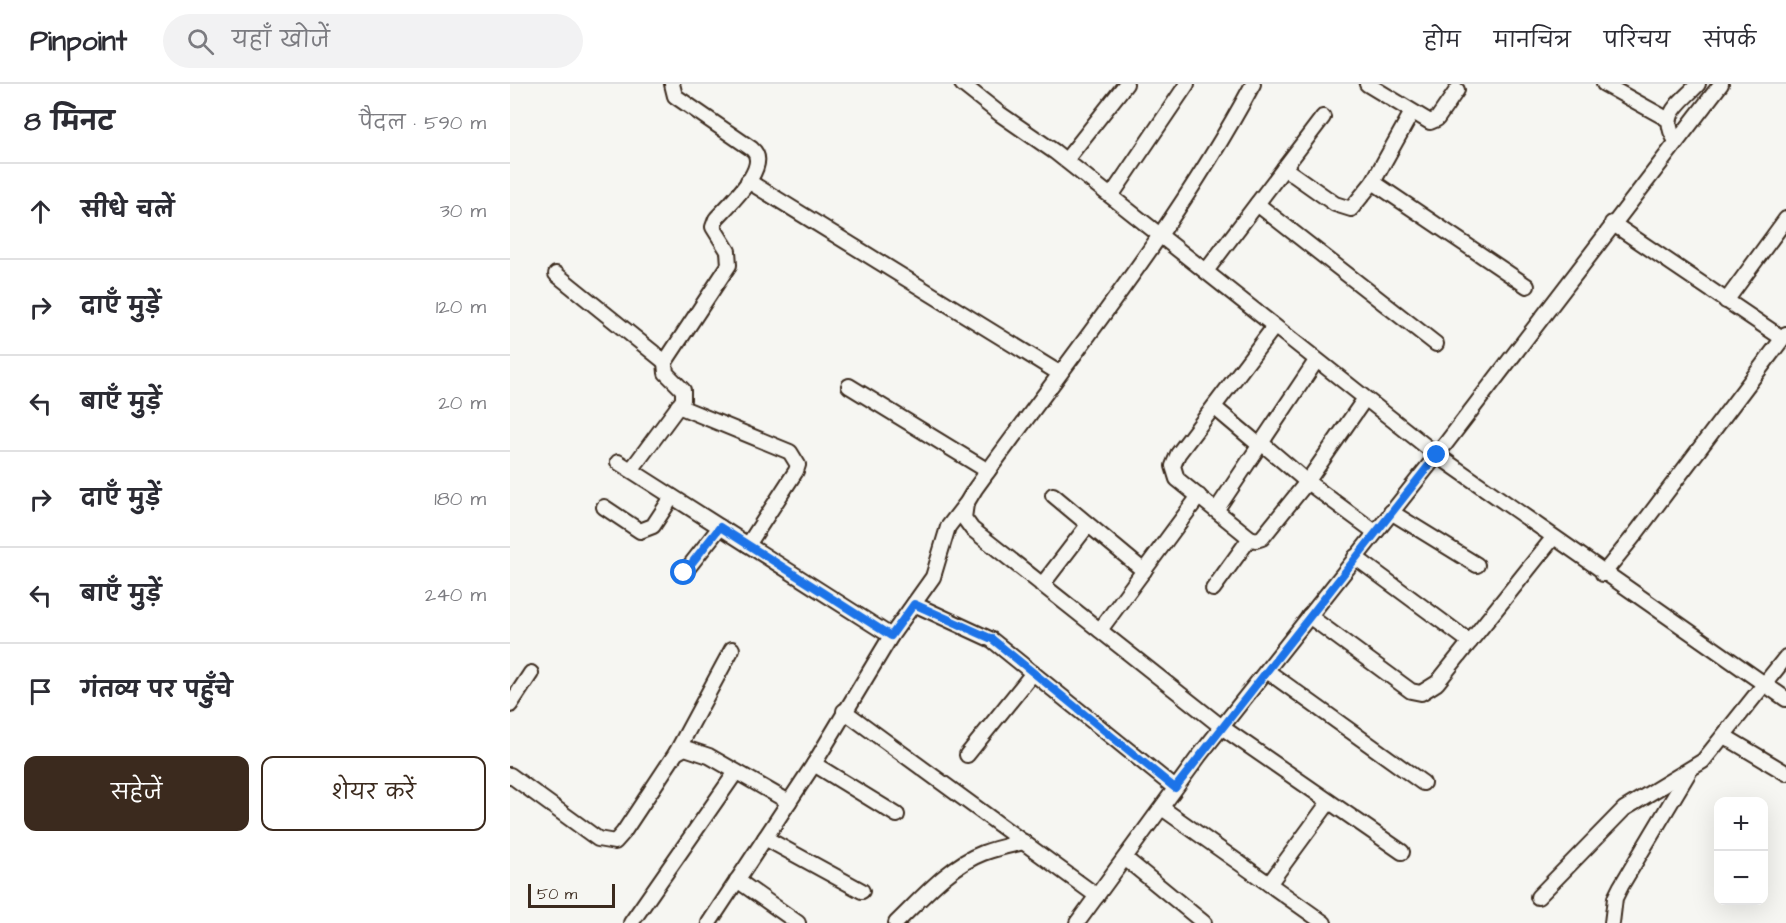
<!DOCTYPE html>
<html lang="hi">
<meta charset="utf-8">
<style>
:root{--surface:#fff;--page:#f2f2f3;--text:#2b2b33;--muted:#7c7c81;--line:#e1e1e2;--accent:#3b2a1e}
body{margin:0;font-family:"Architects Daughter","Playpen Sans Deva",sans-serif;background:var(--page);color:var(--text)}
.controls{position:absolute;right:18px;bottom:18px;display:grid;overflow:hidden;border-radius:12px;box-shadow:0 6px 24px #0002}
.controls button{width:54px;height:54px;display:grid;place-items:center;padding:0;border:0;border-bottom:2px solid var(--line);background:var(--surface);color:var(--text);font:30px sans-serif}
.scale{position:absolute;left:18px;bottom:15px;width:87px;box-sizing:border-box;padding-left:6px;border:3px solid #3b2a1e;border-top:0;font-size:16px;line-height:21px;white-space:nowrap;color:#3b2a1e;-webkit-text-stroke:4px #f6f6f2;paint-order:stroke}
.stop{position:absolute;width:18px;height:18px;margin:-14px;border:4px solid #1a73e8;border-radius:50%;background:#fff}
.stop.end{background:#1a73e8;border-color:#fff;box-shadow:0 2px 6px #0008}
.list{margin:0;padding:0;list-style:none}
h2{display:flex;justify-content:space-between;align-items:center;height:78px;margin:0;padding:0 24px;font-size:26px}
h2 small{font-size:20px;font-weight:400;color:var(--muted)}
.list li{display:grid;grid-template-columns:39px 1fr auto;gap:18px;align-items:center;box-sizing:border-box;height:96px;padding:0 24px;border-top:2px solid var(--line)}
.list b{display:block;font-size:22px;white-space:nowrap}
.list em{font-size:20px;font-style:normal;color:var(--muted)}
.actions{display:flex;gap:12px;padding:18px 24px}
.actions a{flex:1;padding:14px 0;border:2px solid var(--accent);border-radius:12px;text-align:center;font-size:21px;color:var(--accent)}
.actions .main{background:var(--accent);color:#fff}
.icon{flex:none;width:33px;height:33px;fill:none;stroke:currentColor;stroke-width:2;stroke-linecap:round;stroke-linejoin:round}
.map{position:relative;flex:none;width:1276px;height:839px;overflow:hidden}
header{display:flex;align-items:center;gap:36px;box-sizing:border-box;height:84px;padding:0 30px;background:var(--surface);border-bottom:2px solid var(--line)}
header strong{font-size:28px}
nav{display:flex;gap:33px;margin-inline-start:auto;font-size:21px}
.search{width:420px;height:54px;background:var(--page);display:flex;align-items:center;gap:15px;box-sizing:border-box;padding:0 21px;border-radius:33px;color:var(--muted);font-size:22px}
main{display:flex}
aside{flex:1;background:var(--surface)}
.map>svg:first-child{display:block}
</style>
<header>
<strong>Pinpoint</strong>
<div class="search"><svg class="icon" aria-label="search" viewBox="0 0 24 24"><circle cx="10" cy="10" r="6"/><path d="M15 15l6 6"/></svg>यहाँ खोजें</div>
<nav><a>होम</a><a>मानचित्र</a><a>परिचय</a><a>संपर्क</a></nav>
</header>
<main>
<aside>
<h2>8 मिनट<small>पैदल · 590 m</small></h2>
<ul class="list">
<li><svg class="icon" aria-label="ahead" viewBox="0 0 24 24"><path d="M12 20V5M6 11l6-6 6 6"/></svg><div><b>सीधे चलें</b></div><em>30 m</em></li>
<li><svg class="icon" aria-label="right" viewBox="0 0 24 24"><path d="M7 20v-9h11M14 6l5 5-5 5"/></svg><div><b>दाएँ मुड़ें</b></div><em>120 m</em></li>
<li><svg class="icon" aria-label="left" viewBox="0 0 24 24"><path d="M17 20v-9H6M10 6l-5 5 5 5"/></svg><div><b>बाएँ मुड़ें</b></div><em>20 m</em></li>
<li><svg class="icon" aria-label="right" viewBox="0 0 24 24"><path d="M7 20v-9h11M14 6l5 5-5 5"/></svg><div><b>दाएँ मुड़ें</b></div><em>180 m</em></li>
<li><svg class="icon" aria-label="left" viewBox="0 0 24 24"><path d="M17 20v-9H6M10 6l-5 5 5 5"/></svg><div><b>बाएँ मुड़ें</b></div><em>240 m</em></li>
<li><svg class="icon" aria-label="arrive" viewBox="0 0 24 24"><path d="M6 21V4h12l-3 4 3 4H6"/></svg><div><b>गंतव्य पर पहुँचे</b></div></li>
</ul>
<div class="actions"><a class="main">सहेजें</a><a>शेयर करें</a></div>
</aside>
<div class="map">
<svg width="1276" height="839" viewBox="0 0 1276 839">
<rect width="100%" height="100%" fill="#f6f6f2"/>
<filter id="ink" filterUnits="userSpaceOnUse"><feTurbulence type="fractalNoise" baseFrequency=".0167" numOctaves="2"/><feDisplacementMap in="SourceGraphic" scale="12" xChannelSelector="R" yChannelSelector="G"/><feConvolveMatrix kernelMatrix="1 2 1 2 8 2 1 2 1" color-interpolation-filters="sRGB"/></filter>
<g filter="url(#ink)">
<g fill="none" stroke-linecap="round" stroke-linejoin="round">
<g stroke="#3b2a1e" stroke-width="18">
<g id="minor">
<path d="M452,0L490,30L545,68L927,371L1276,615"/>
<path d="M743,0C666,144 560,273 465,405L456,420L454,434L462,445L713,644L892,768"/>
<path d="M857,0L920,38L927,35L947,6"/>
<path d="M1094,0L1159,36"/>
<path d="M1166,57C1148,30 1171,19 1188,0"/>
<path d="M556,76L616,0"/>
<path d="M774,84L825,120L841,125L863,98L902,28"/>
<path d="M238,97L549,289"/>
<path d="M863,98L1017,202"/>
<path d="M601,112L677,0"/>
<path d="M747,120L926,260"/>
<path d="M1102,139L1272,254"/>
<path d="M696,187L813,33"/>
<path d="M46,190L155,278"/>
<path d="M1216,217L1276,135"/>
<path d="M764,243L668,370L663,382L667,395L740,454L746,456L752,454L797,398L854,316"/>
<path d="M339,302L478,387"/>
<path d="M168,322L280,368L288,381L286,387L238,461"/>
<path d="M704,323L749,361L755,362L796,397L865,448"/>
<path d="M108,378L381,552"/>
<path d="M121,386L173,316V306L156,289L155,278L219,181L218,167L203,143L206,135C218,121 262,82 242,65L165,12L162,0"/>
<path d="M543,411L634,487"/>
<path d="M94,423L130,447L143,442L162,413"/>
<path d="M707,425L806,277"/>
<path d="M881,428L967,481"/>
<path d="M845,473L960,558"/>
<path d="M174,489L210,443"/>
<path d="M1093,490L1123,453L1276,250"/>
<path d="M532,501L578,441"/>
<path d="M703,505L740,454"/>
<path d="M404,520L482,556L665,704"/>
<path d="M799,532L901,607L911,609L927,599L1043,454"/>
<path d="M590,546L689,412"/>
<path d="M757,587L913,699"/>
<path d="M0,621L21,589"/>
<path d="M334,627L587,812"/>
<path d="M1214,652L1276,689"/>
<path d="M166,669L222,565"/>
<path d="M457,671L523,589"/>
<path d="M304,680L387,731"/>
<path d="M0,691L88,755L105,758L113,749L166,669L175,664L199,672L279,718"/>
<path d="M652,724L814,839"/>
<path d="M255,754L352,807"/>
<path d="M616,775L694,839"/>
<path d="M227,796L288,839"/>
<path d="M759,800L819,718"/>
<path d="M1028,813L1114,725L1193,677L1276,573"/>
<path d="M121,839L226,688"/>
<path d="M199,839L304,680L381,552L423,493L438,443L455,421"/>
<path d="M386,839C412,814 439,782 473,769C486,764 501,761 514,758"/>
<path d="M567,839L689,672L927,371L1211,0"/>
<path d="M1102,839L1105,814L1111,802L1179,688"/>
</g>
</g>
<use href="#minor" stroke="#f6f6f2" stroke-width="14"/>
</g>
</g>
<g fill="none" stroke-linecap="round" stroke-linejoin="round" filter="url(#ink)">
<path stroke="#1a73e8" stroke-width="8" d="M174,489L210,443L381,552L404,520L482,555L665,704L927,371"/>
</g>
</svg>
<div class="controls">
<button>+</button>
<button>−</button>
</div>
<div class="scale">50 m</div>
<div class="stop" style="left:174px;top:489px"></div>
<div class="stop end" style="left:927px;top:371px"></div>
</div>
</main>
